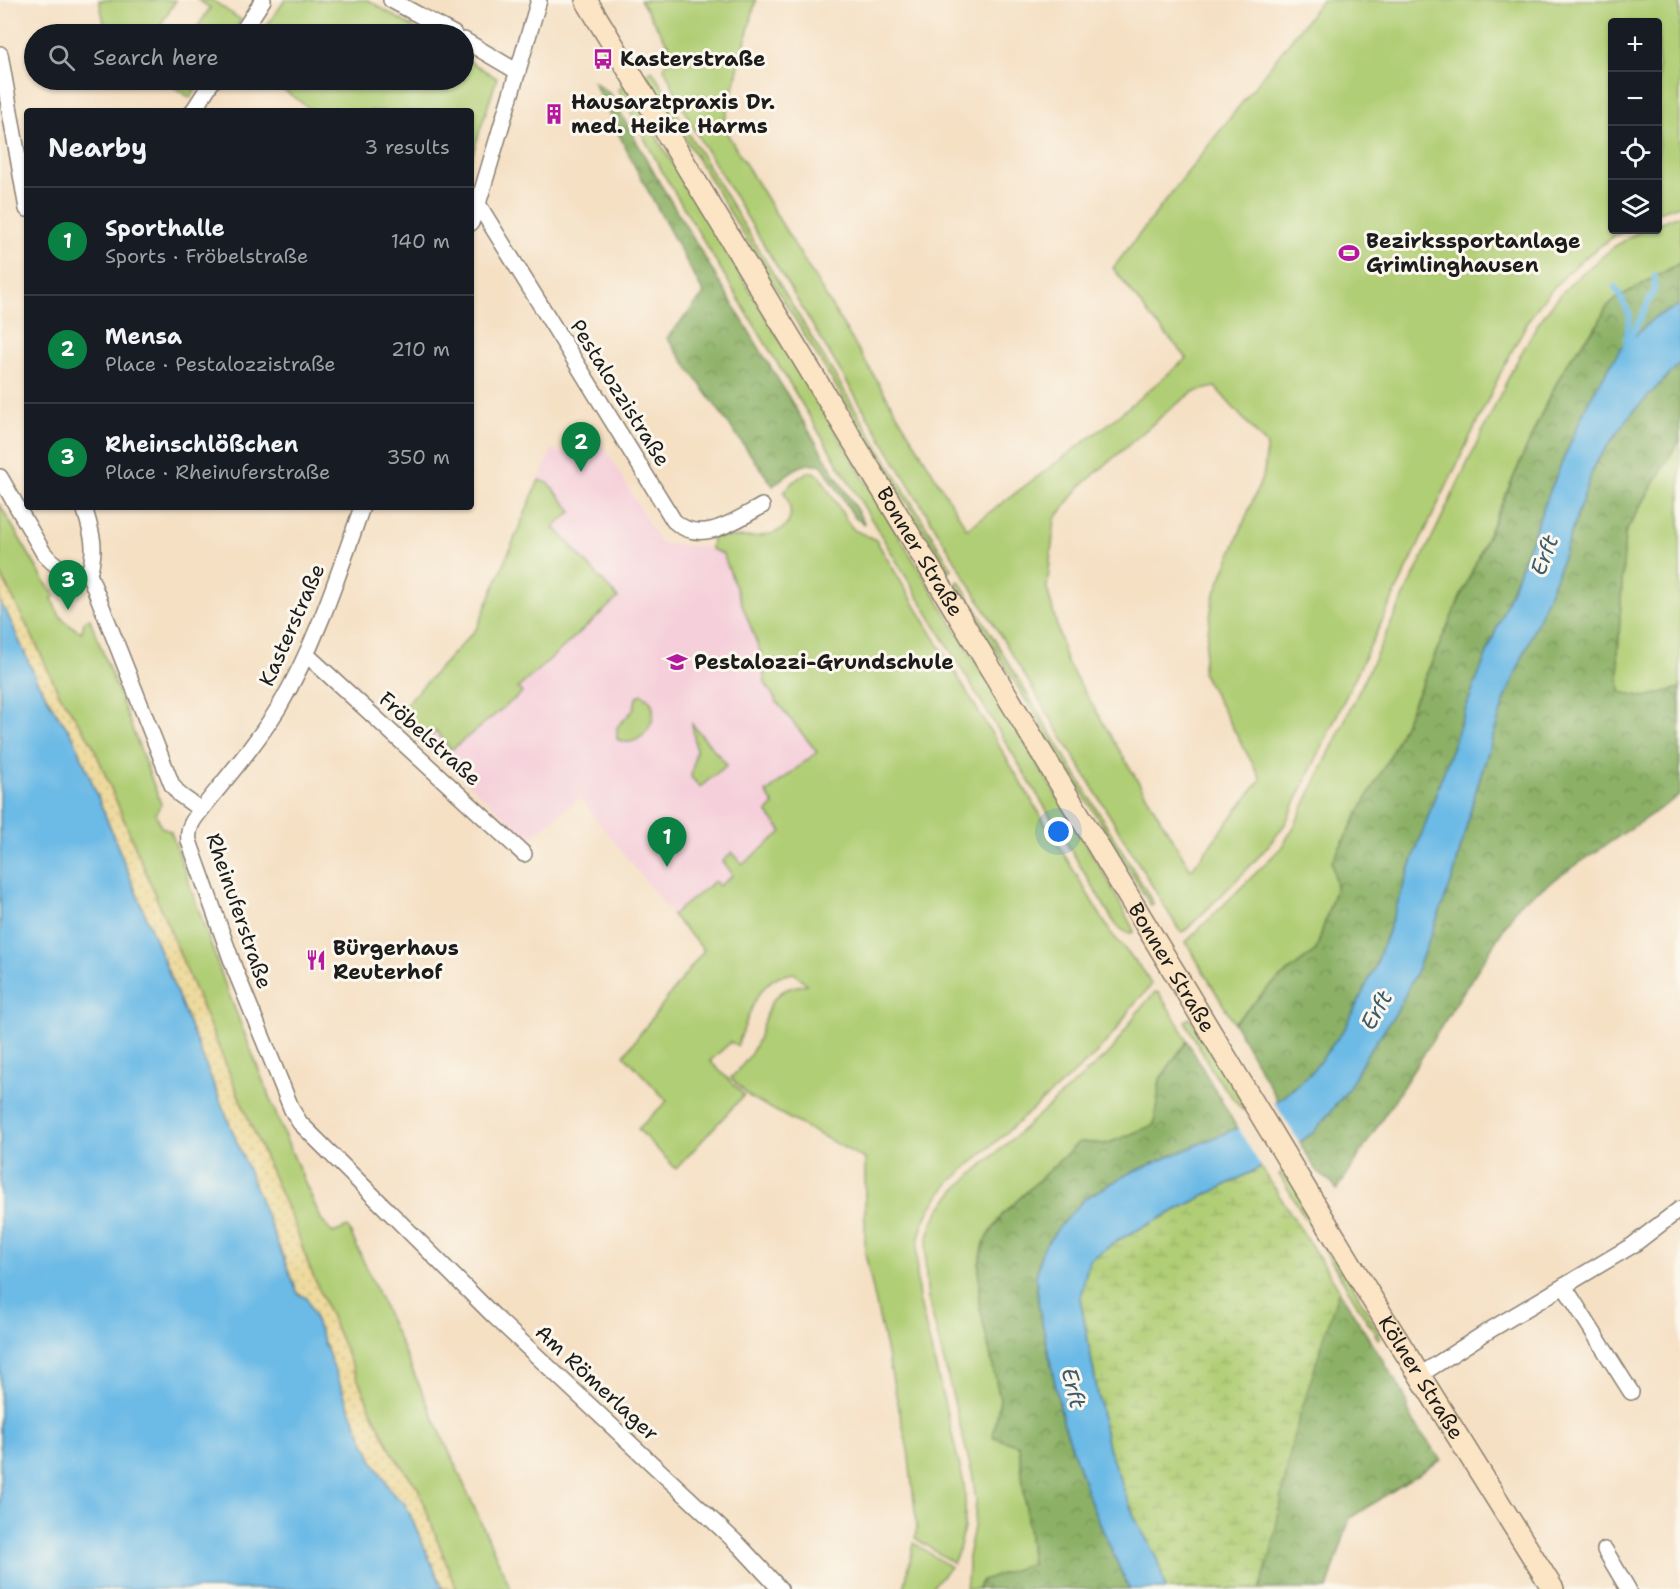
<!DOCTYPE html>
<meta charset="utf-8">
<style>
:root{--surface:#171b24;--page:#20242c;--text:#f1f3f6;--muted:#9ea1a6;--line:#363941;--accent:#0b8043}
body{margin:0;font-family:"Shantell Sans",sans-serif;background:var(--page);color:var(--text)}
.controls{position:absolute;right:18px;top:18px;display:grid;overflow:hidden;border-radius:6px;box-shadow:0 2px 4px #0004}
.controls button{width:54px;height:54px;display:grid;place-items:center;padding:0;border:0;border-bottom:2px solid var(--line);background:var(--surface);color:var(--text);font:30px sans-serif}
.you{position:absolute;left:1059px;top:832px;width:21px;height:21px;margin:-15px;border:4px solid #fff;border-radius:50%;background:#1a73e8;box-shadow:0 0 0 9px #1a73e833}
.badge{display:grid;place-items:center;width:39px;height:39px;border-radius:50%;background:var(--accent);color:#fff;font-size:20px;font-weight:700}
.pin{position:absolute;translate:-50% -50px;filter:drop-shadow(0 2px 3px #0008)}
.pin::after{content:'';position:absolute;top:32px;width:21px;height:18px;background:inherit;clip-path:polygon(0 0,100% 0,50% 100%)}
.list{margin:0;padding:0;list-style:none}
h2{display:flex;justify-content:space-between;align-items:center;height:78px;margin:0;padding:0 24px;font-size:26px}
h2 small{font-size:20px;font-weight:400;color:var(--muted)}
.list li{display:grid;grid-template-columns:39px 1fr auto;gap:18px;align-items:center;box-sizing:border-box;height:108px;padding:0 24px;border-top:2px solid var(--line)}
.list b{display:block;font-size:22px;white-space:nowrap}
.list p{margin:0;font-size:20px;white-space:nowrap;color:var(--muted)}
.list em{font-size:20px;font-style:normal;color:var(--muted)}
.icon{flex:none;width:33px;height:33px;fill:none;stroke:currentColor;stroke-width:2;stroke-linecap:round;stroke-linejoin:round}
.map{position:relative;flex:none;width:1680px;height:1589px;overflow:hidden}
.search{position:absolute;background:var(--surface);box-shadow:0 2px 4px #0004;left:24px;top:24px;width:450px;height:66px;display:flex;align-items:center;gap:15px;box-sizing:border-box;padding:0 21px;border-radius:33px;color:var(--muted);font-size:22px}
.panel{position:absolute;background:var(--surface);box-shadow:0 2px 4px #0004;left:24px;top:108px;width:450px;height:402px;border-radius:6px}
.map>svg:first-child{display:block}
</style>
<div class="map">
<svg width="1680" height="1589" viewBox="0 0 1680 1589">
<defs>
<pattern id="forest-crowns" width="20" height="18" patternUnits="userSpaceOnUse" patternTransform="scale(1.5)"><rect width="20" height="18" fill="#8cb166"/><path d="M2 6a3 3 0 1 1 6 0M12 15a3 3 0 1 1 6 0" fill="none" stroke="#728f53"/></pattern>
<pattern id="wetland-marsh" width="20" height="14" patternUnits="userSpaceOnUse" patternTransform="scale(1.5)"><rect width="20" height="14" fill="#b0ce75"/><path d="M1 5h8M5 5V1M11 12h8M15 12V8" fill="none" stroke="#97b065"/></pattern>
<pattern id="sand-dots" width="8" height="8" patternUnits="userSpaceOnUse" patternTransform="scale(1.5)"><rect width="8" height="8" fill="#eeda9e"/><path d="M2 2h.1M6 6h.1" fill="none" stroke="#ccba88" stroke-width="1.8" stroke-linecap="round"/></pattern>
</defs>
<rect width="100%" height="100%" fill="#fbf7ec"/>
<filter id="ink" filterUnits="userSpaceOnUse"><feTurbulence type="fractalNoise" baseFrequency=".0167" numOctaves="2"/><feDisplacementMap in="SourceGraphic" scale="12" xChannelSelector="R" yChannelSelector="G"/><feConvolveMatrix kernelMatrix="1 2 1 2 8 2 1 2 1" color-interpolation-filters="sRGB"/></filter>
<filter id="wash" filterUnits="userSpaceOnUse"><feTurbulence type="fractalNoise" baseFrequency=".008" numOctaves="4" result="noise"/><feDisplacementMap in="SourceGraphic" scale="24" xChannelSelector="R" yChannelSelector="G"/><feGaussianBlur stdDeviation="1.35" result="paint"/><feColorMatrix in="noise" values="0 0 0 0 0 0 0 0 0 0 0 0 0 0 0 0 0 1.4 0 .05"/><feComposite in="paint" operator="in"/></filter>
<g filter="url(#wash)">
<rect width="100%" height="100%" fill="#f5e0c4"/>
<path fill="#f5cfda" d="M596,432L660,543L705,547L723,553L927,696L704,950L672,915L580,798L529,839L395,716L477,628L552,449L561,453Z"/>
<g fill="#b0ce75" stroke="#667548" stroke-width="1.5" fill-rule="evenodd">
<path d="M99,0H176L155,34H101L99,33L106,31Z"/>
<path d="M198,0H212L241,20L232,34H193L210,8Z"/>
<path d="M285,0H368L424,34H261Z"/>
<path d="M640,0H756L723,127L967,529L1107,425L1187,358L1149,315L1113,268L1322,0H1680V205L1658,212V22H1612V230H1624C1587,253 1552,283 1529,320C1520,335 1512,351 1504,366L1285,824C1257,863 1220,896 1186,930L1181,932L1179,930L693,128L664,68L670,47ZM1215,387L1256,433L1267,446L1264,473L1213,598L1202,672L1261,779L1191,870L1066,661L1047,588L1055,519L1081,486L1169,410L1193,392Z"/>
<path d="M464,58L497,78L471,158V111H314L272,82L273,80H464Z"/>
<path d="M652,70L669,97L685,128L952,569L948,571L646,74Z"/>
<path d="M164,80H202L190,98Z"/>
<path d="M625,85L1108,880L1134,931L1132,933C1124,933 1119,928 1114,922L664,175L618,89Z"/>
<path d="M1680,215V263L1615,299L1606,308L1598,324L1567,363L1547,401L1391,754L1332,862L1336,887L1316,950L1270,986L1234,1023L1186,942L1281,848L1294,827L1512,370L1537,325L1554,302L1573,281L1615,246L1642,230H1658V223Z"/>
<path d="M1680,439V688L1645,697L1619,692L1618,652L1625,533Z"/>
<path d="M807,472H814L820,476L847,521L854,530L876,540L1111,933L1145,973L1151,985L1149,988L1132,1006L1117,1029L1096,1054L951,1181C916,1220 913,1248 919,1299L964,1484C967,1511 966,1538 953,1563L915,1538L917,1527L908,1450L865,1253V1159L751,1098L731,1078C739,1069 749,1059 754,1048C766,1026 763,995 793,987C797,986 802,985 807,984L794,973C789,974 784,975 779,976C754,987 747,1023 737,1046L731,1042L710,1061L744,1095L676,1169L638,1129L667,1101L624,1055L704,950L672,915L715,881L719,886L733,875L723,861L732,852L743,864L782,832L767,812L774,805L766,793L817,752L779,705L765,683L761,654L723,554L711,549L712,537C743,537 812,544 784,492L792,483Z"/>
<path d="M539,480L548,483L572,511L554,527L618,598L518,688L522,693L451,750L436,731L424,742L395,716L477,628Z"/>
<path d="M0,505L45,582L55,596L52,598C57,615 65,625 82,632L84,621L90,619L161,804L156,813L161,827L171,832L223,979L285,1137L322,1221L333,1233L348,1227L511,1589H457L452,1579L418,1488L394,1456L371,1410L308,1264L296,1229L250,1123L92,743L58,692L37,646L0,573Z"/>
<path d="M959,581L1154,904L1151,906L955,584Z"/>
<path d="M641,694C670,706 642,755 617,739V727L634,709L636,698Z"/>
<path d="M692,724L727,765L700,787L691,777L696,750Z"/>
<path d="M1155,992L1159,993L1179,1025L1187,1041L1160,1079L1154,1125L1106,1144L1079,1142L1002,1215L985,1241L979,1264V1303L1000,1399L994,1436L1019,1445L1032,1565L982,1580L977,1589H966L968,1572V1557L974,1527L976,1501L973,1477L928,1298C925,1270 922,1240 937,1214C943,1204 951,1195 958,1187L1112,1050L1136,1014Z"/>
<path d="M1190,1018L1246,1107L1242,1110L1214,1074L1185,1021Z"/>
<path d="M1285,1171L1355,1289L1381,1337L1378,1339L1279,1174Z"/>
<path d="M914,1543L950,1567L930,1589H904Z"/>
</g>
<g fill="url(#forest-crowns)" stroke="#546641" stroke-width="1.5">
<path d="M593,81L610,94L661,185L865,524L855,518L822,465C803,459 786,475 773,486L667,338L704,294L633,163Z"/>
<path d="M1680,263V305L1655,317L1588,402L1552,486L1467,705L1376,965L1346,1027L1311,1073L1278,1101L1234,1023L1270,986L1316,950L1336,887L1332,862L1391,754L1547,402L1567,363L1598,324L1606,308L1615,299Z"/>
<path d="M1680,363V439L1625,533L1618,652L1620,692L1645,697L1680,688V795L1520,903L1337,1190L1331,1182L1318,1173L1299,1142L1313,1133L1347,1091L1367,1054L1396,1013L1417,970L1453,878L1474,797L1505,699L1557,574L1595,463L1633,412Z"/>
<path d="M1187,1041L1237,1128L1126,1175L1084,1199L1036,1277L1039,1308L1063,1421L1092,1506L1129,1589H977L982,1580L1032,1564L1019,1446L993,1437L1000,1399L979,1303V1264L985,1241L1002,1215L1079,1142L1106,1144L1154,1125L1160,1079Z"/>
<path d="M1261,1167L1404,1394L1408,1410L1415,1424L1441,1460L1350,1518L1327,1589H1166L1157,1559L1134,1516Z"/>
</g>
<path fill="url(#wetland-marsh)" stroke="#667548" stroke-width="1.5" d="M1261,1167L1339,1289L1293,1438L1271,1553L1259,1589H1166L1157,1559L1134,1516L1108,1448L1080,1298L1089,1261L1120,1239Z"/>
<path fill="url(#sand-dots)" stroke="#857b5d" stroke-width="1.5" d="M0,573L37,646L58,692L92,743L250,1123L296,1229L308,1264L371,1410L394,1456L418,1488L452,1579L457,1589H443L410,1515L405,1504L393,1494L373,1461L347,1402L307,1298L298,1294L74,738L55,711L37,681L6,611L0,603Z"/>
<g fill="#6cbae6" stroke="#446b81" stroke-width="1.5">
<path d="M1680,305V363L1633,412L1595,463L1557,574L1505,699L1474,797L1453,878L1417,970L1396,1013L1367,1054L1347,1091L1313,1133L1261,1167L1120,1239L1089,1261L1080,1298L1108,1448L1134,1516L1157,1559L1166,1589H1129L1092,1506L1063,1421L1039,1308L1036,1277L1042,1250L1059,1227L1084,1199L1126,1175L1237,1128L1285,1096L1311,1073L1346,1027L1376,965L1467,705L1552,486L1588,402L1620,349L1655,317Z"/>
<path d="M0,603L6,611L37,681L55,711L74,738L298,1294L307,1298L347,1402L373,1461L393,1494L405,1504L410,1515L443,1589H0Z"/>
</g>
<path fill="#f5e0c4" d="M1273,1100L1301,1145L1263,1170L1236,1125Z"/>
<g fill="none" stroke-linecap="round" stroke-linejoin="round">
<g stroke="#6cbae6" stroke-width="6">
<path d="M1615,287L1630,315L1626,340"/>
<path d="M1624,350L1654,291L1655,276"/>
</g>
</g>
</g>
<g filter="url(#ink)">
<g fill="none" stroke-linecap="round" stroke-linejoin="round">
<g stroke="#887e70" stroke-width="18">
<g id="street">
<path d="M391,0L454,34"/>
<path d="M241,34L263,0"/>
<path d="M464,40L518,72"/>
<path d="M0,54L27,209"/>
<path d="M193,111L213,80"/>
<path d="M478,204L674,521C701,546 736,520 762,506"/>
<path d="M471,223L478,204L539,0"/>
<path d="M0,477L43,552C58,571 66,570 89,574L172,785L180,795L201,810"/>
<path d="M84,507C92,534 97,546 89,574"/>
<path d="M362,507C338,575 316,644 279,707C256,744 228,776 201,810C193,820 187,828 189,841L235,970L292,1110L300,1123L494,1316L740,1546L780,1589"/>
<path d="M307,655L524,854"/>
<path d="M1564,1286L1631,1392"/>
<path d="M1420,1375L1485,1333L1633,1245L1680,1209"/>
<path d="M1605,1550L1628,1589"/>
</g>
</g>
<g stroke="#887e70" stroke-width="24">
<g id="secondary">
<path id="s1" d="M586,0L1380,1312L1553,1589"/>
</g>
</g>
<use href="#street" stroke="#fff" stroke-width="15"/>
<use href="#secondary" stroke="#fce5c4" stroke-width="21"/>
</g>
</g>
<defs>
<g id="bus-bare" transform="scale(1.62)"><path d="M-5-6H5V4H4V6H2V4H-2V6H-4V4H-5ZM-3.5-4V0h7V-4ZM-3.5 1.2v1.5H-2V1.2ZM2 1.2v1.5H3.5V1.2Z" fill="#b5179e" stroke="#fbf7ec" stroke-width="2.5" paint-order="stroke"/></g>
<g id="building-bare" transform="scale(1.62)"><path d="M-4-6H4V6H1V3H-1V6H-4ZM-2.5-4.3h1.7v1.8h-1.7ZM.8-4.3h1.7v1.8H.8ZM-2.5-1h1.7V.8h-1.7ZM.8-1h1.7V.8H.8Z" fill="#b5179e" stroke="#fbf7ec" stroke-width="2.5" paint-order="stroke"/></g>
<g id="stadium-bare" transform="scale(1.62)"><path d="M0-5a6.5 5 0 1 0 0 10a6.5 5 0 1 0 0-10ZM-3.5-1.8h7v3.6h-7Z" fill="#b5179e" stroke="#fbf7ec" stroke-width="2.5" paint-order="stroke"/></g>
<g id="school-bare" transform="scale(1.62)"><path d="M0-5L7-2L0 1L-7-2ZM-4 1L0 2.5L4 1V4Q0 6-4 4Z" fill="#b5179e" stroke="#fbf7ec" stroke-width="2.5" paint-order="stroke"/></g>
<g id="restaurant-bare" transform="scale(1.62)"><path d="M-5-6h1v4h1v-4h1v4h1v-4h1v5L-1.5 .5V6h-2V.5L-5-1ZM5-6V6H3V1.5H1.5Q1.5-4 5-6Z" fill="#b5179e" stroke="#fbf7ec" stroke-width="2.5" paint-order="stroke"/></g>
</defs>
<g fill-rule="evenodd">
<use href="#bus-bare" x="603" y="59"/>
<use href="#building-bare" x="554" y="114"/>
<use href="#stadium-bare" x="1349" y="253"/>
<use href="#school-bare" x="677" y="662"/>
<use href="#restaurant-bare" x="316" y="960"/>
</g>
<g text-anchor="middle" stroke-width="6" stroke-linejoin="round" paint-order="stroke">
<g font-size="21" font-weight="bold" fill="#1c1c1c" stroke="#fbf7ec" text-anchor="start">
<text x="620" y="66">Kasterstraße</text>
<text x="571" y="109">Hausarztpraxis Dr.<tspan x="571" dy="24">med. Heike Harms</tspan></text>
<text x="1366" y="248">Bezirkssportanlage<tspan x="1366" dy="24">Grimlinghausen</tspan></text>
<text x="694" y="669">Pestalozzi-Grundschule</text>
<text x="333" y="955">Bürgerhaus<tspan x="333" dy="24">Reuterhof</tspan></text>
</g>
<g font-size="21" fill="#1c1c1c" stroke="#fbf7ec">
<text transform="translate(620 393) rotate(58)" y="7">Pestalozzistraße</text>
<text dy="7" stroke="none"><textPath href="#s1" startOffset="645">Bonner Straße</textPath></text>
<text transform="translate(292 625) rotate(-66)" y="7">Kasterstraße</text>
<text transform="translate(430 739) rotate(42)" y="7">Fröbelstraße</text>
<text transform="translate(239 911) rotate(71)" y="7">Rheinuferstraße</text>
<text dy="7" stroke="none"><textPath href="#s1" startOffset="1131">Bonner Straße</textPath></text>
<text dy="7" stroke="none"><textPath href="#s1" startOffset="1611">Kölner Straße</textPath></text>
<text transform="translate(597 1383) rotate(43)" y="7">Am Römerlager</text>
</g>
<g font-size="22" font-style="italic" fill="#3c5b6d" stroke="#fbf7ec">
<text transform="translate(1544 555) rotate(-69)" y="8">Erft</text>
<text transform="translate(1376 1010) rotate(-60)" y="8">Erft</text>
<text transform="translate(1074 1388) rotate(76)" y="8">Erft</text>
</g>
</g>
</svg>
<div class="controls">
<button>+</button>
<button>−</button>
<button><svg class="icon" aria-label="locate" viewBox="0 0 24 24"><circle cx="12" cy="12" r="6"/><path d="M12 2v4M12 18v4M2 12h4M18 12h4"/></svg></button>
<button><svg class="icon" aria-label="layers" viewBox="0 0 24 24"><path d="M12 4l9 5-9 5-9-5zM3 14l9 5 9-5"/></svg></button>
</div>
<div class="you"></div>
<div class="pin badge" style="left:667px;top:867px">1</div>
<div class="pin badge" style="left:581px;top:472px">2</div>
<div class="pin badge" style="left:68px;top:610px">3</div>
<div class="search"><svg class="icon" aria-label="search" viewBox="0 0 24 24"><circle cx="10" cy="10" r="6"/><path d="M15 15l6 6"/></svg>Search here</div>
<section class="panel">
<h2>Nearby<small>3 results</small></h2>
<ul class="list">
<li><span class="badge">1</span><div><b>Sporthalle</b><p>Sports · Fröbelstraße</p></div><em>140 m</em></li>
<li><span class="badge">2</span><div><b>Mensa</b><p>Place · Pestalozzistraße</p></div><em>210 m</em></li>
<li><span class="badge">3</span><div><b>Rheinschlößchen</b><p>Place · Rheinuferstraße</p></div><em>350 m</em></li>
</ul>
</section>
</div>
